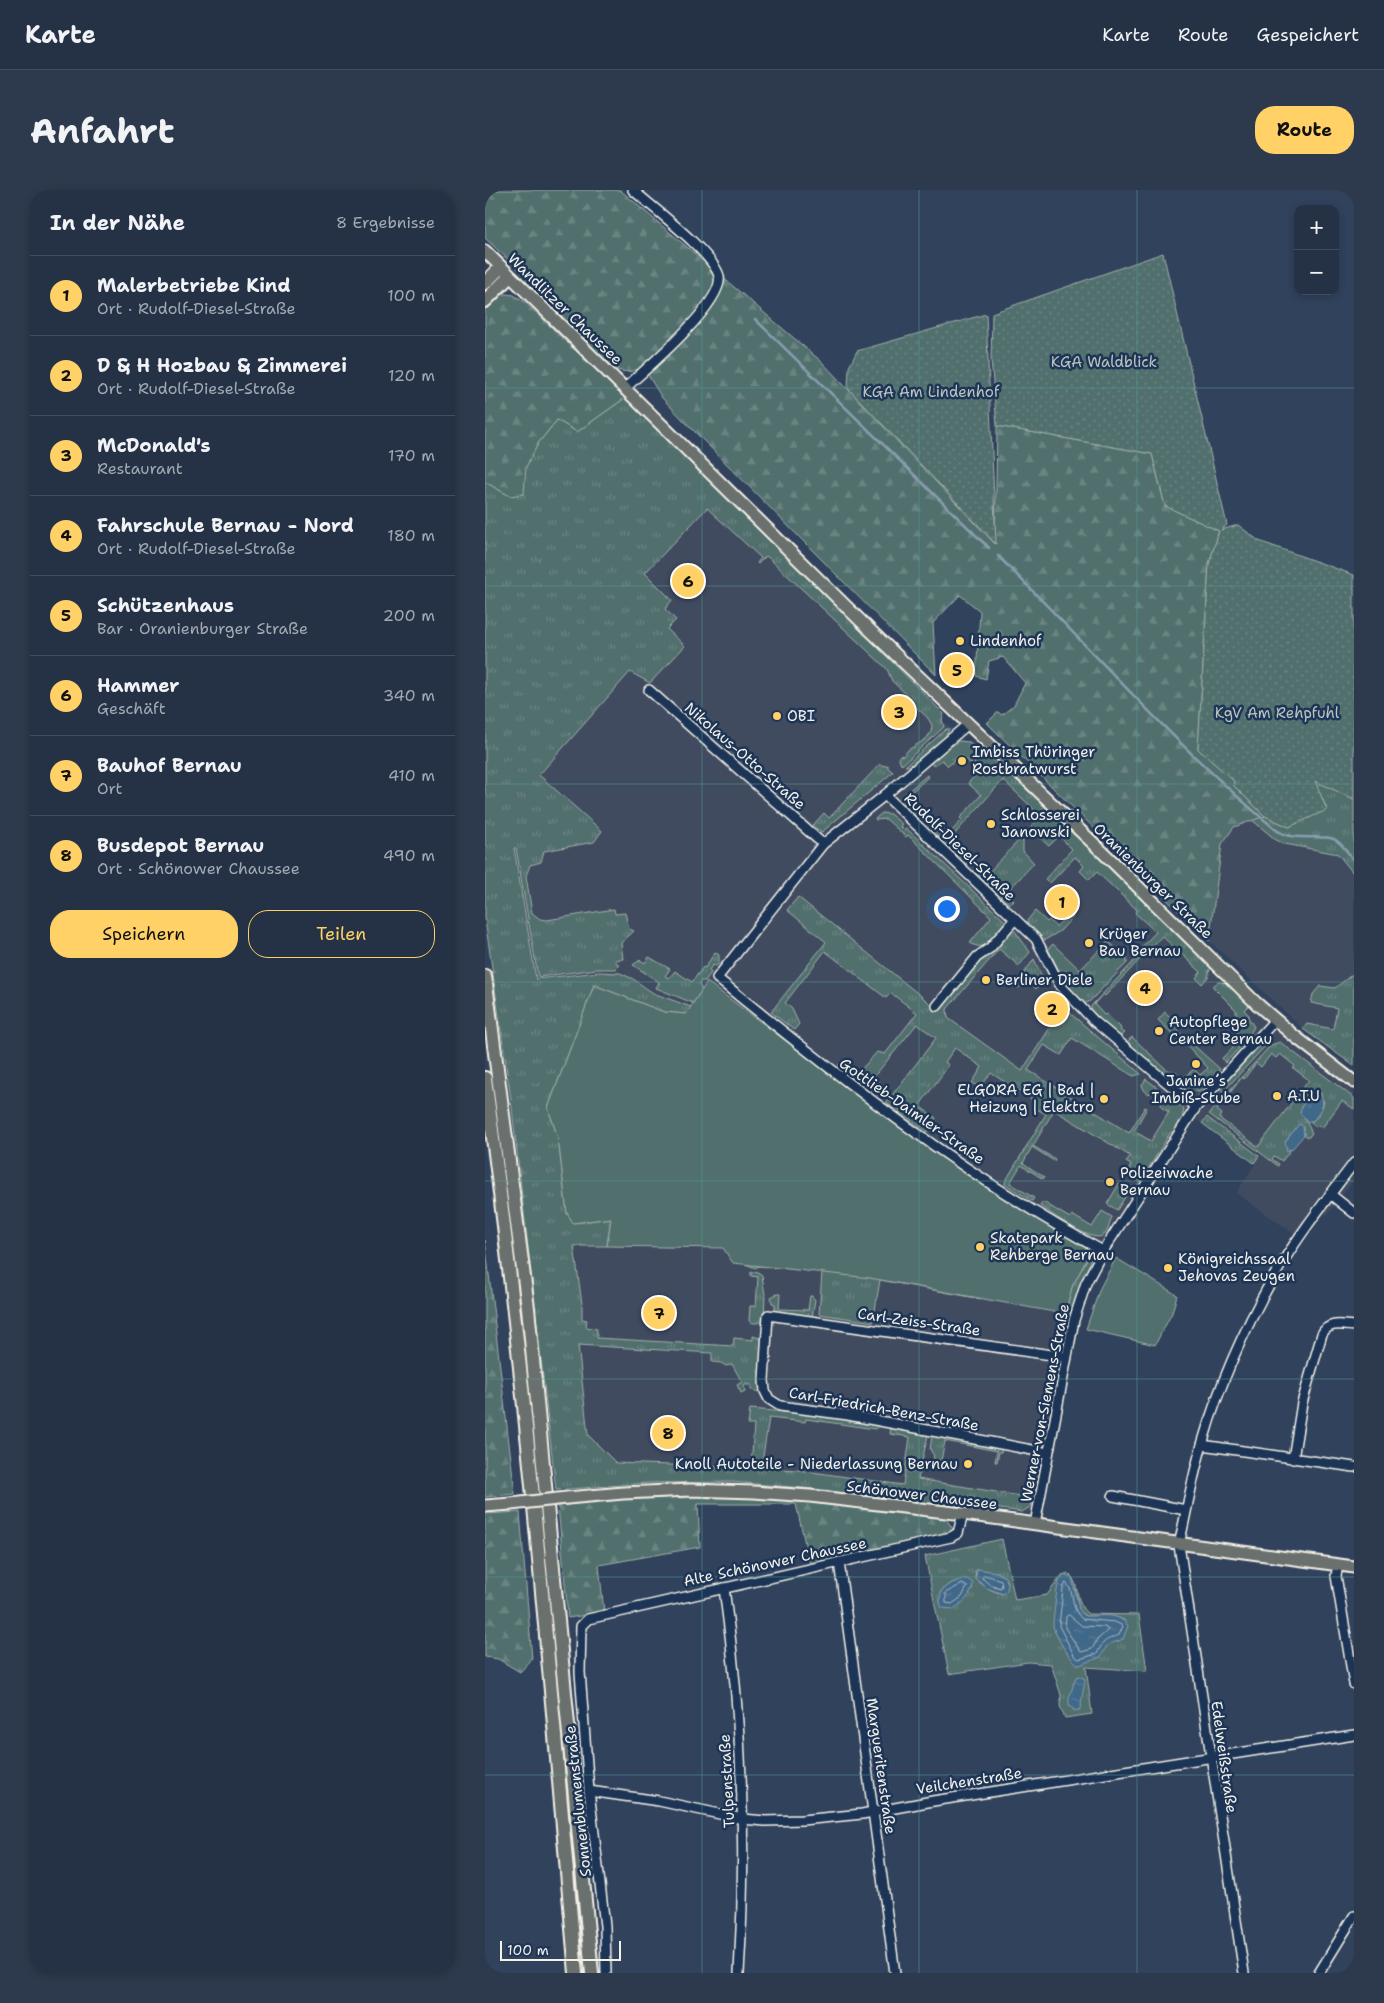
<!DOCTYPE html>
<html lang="de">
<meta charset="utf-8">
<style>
:root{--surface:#253246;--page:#2d3a4d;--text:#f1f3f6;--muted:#a3aab3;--line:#424d5f;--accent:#ffd166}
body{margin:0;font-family:"Shantell Sans",sans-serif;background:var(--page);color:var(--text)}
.controls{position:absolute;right:15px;top:15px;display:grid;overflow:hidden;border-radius:10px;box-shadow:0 2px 8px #0003}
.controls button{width:45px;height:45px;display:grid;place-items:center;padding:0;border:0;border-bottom:1px solid var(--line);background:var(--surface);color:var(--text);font:25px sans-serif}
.scale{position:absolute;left:15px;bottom:12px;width:121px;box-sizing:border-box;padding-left:5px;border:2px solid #f4f1e8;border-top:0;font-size:14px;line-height:18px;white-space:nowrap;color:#f4f1e8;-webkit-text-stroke:4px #1d3557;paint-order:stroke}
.you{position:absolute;left:461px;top:718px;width:18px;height:18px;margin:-12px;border:4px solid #fff;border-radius:50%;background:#1a73e8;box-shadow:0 0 0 8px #1a73e833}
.badge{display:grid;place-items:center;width:32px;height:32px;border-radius:50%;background:var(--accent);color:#111;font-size:16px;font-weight:700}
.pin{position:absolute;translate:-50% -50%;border:2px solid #fff;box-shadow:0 1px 5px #0006}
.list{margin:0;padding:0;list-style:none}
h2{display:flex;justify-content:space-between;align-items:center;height:65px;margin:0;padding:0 20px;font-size:21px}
h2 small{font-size:16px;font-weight:400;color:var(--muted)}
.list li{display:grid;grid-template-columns:32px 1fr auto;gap:15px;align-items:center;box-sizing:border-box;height:80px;padding:0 20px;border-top:1px solid var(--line)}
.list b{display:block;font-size:19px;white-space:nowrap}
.list p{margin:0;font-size:16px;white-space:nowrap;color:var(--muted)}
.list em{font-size:16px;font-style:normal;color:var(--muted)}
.actions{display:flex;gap:10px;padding:15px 20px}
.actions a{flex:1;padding:11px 0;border:1px solid var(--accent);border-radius:20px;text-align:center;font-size:18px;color:var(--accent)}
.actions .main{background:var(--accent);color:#111}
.map{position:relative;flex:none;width:869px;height:1783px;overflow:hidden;border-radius:20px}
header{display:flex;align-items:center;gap:30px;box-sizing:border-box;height:70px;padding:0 25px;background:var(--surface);border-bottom:1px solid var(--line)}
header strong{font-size:24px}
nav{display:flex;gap:28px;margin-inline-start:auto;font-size:18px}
.intro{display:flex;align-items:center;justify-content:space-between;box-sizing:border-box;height:120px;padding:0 30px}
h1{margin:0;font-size:35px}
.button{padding:12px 22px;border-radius:20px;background:var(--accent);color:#111;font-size:18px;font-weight:700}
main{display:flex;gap:30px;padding:0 30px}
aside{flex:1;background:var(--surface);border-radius:20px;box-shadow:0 2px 8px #0003}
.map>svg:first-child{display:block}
</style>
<header>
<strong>Karte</strong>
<nav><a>Karte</a><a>Route</a><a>Gespeichert</a></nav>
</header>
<div class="intro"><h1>Anfahrt</h1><a class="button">Route</a></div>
<main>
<aside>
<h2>In der Nähe<small>8 Ergebnisse</small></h2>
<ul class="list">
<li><span class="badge">1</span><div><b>Malerbetriebe Kind</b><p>Ort · Rudolf-Diesel-Straße</p></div><em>100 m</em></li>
<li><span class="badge">2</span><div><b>D &amp; H Hozbau &amp; Zimmerei</b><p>Ort · Rudolf-Diesel-Straße</p></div><em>120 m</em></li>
<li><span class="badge">3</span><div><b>McDonald's</b><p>Restaurant</p></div><em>170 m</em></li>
<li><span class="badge">4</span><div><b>Fahrschule Bernau - Nord</b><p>Ort · Rudolf-Diesel-Straße</p></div><em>180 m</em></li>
<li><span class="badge">5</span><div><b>Schützenhaus</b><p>Bar · Oranienburger Straße</p></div><em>200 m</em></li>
<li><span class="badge">6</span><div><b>Hammer</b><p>Geschäft</p></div><em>340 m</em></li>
<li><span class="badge">7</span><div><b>Bauhof Bernau</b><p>Ort</p></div><em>410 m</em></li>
<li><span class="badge">8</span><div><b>Busdepot Bernau</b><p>Ort · Schönower Chaussee</p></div><em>490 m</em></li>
</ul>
<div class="actions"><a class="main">Speichern</a><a>Teilen</a></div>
</aside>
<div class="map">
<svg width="869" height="1783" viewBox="0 0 869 1783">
<defs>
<pattern id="grass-tufts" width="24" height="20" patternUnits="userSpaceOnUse" patternTransform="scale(1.25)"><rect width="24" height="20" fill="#516f6d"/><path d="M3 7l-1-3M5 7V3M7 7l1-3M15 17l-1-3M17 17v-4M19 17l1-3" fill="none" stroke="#6b8482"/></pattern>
<pattern id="forest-firs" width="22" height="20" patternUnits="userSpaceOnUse" patternTransform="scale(1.25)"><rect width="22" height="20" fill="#516f6d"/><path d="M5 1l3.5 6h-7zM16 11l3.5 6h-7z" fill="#6b8482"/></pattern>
<pattern id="garden-dots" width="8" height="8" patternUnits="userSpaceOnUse" patternTransform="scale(1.25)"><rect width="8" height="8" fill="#516f6d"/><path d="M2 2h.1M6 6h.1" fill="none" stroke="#6b8482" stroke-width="1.8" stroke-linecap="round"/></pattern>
<pattern id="water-ripples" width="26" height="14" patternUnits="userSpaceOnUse" patternTransform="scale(1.25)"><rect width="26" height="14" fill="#416789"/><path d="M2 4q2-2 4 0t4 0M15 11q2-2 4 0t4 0" fill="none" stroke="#5d7d9a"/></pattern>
</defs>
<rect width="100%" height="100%" fill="#31425d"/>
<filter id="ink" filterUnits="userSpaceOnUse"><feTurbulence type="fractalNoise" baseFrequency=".02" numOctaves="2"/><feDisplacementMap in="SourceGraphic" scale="10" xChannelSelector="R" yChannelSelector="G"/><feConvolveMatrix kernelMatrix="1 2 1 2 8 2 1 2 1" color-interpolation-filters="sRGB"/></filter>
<g filter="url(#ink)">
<g fill="#3f4b61">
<path d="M218,300L624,690L724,772L797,845L869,902V990L842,1025L830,1018L811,1045L751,1003L770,974L702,923L627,1041L606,1071L605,1063L596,1054L437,952L222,792L206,817L168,803L148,789L114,782L51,790L32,680L19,586L139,380Z"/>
<path d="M729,586L792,641L817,648L869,671V838L851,863L818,839L701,729L715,680Z"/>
<path d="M89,1055L238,1058L586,1126L548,1324L500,1317L445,1314L373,1303L288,1295L210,1292L118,1296L103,1245L92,1145Z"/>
</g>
<g fill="url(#grass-tufts)" stroke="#a2b0aa" fill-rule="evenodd">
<path d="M140,208L174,238L459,524L457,530L459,537L417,575L413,568L415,565L418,566L423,560L441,549L446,542L447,535L442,527L423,510L421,504L407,491L402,479L286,370L281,366L273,374L272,373L276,368L222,318L160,383L187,410L180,419L191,430L182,439L200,456L165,493L145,482L54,585L117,641L109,652L59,661L56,672L45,675L41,686L47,723L55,729L62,730L129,719L130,724L140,723L144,739L149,741L136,753L138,769L130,770L134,776L131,779H112L53,787L31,658H29L51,789L114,782L135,783L148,789L168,803L206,817L201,824L179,822L109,795L63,918L73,948L82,1023L88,1033L126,1028L122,1056H89L97,1114V1129L102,1130L101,1137L112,1139V1148L248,1156L249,1148L268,1150V1146L277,1149L275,1202L266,1200V1195H259L260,1201L256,1203L252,1195L257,1192L247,1174L241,1176L236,1173L227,1172V1163L93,1155L103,1245L131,1273L266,1278L269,1235H263L265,1219L326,1224L392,1235L393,1238L390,1239L321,1229L320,1232L284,1228L276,1278L313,1280L418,1295L425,1247L405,1244L406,1238L443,1245L433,1289L547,1308L545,1317L537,1322L500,1317L446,1314L330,1299L246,1292L163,1293L71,1300L26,910L0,729V292L25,306L54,252L72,230L92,242Z"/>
<path d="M461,539H464C461,550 431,578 420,576Z"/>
<path d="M474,551L485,552L492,560L494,558L570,624L691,740L726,776L723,787L717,794L711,788L716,782L677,746L622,804L620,806L618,804L609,814L619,825L622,824L636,838L635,840L639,843L634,847L605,820L607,815L655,765L652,762L671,742L650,723L652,720L612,682L604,690L595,681L599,676L590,667L565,693L560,689L587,659L574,646L564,656L556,649L557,647L546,637L556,626L518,590L466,648L488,670L483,675H481L446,642L450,635L462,646L477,630L475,628L496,605L483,593L490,586L487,583L490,579L487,576L490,573L488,571L486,574L476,565L463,576L457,570L448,576L445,571Z"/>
<path d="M395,574L399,576L403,575V578L408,582L337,642L327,636L339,623L344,628Z"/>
<path d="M442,585L443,587L422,606L437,621L432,626C424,625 417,615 415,608Z"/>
<path d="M829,590L869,609V684L853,664L800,654L791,650L767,630L780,626L804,637L842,619Z"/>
<path d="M397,623L405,624L417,634L415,636L419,640L422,639L522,733C512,745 502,764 485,753L506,727L423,645L421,647L401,629L391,630L390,629Z"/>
<path d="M536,648L538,651V661L549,673L521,703L529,711L525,715L491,683L495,677L503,683Z"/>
<path d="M313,707L452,819L486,780L528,739L530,741L545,762L534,776L514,759L462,819L463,828L537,881L570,830L567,828L574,816L566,811L570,806L586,824L656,884L648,886L587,848L576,865L559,855L543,880L644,943L660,917L662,918L649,941L666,951L684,922L677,918L676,914L679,909L668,900L664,904L659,900L657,895L661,889L699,918L697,931L690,941L685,943L656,991L650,989L652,984L645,979L642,982L646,975L641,972L645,966L569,920L548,956L570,969L569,971L547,957L538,973L559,987L558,989L536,975L525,993L549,1008L547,1011L520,994V992L561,924L548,917L549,911L506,883L497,895L496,902H491V895L487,893L497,877L470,858L460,872L464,875L434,916L451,928L442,942L401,913L451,848L432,834L388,888L402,898L395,906L353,875L360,873L373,883L392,862L400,864L432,823L406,803L401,808L340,761L300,813L307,819L314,834L309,840L286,822L341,752L302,720Z"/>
<path d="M581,720L588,727L575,741L560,750L556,749L541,732L550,721L562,732L564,730L571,737L580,727L577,724Z"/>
<path d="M623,751L642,768V773L605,811L599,814L579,791L563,759L568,754L595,780Z"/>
<path d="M230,762L234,765V774L231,776L228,775L224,780L226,783L220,791H216L214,794L217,800L208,813L171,798L174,792L148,775L155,770L160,773L164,767L185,779L180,786L184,788L190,781L207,792L218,777L220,778Z"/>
<path d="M549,769L558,789L551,799L549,797L551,793L541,787L534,798L530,796Z"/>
<path d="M869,783V876L818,839L822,834L848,839L852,818L826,813L828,804L835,796L850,798Z"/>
<path d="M733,792L744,793L764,815L759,820L764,825L763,827L769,837L760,852L740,873L737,868L750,856L748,853L752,848L751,820L729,798L728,796Z"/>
<path d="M680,822L692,833L694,842L735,879L723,895L714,902L705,901L693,895L698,888L709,879L715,885L723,878L698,851L693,856L692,855L695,851L673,830Z"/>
<path d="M647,847L682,880L692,882L686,890L641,853Z"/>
<path d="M781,849H783V853L737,903V897Z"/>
<path d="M795,852L869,908V919L857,911L837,938L833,935L830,937L826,932C833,928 838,918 839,911L831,908L826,909L819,927L827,943L824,947H821L819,945V942L797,971L789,966L787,969L794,974L793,976L724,924L733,913L736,915L732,920L737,924L734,928L773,957L824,890L808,878L810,876L795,864L791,868L786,864L776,877L771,873L759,889L757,887L742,907L740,905L786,855Z"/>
<path d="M331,874L339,880L496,1109L395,1090L388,1132L334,1124L337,1082L273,1076L271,1078L257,1073Z"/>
<path d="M722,927L774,966L769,973L717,933Z"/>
<path d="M634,994L643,1000L647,996L632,1020L622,1014Z"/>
<path d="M558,1012L585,1028L587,1025L607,1037L617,1021L627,1027C624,1033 624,1041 619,1045C608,1055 566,1023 555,1016Z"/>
<path d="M605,1063C609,1075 588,1110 586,1126L582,1128L576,1127L577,1123H580L587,1097Z"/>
<path d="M271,1081L277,1085L280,1105L279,1129C275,1134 268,1134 264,1131L265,1116H271L273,1087L266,1086V1082H271Z"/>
<path d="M292,1104H295L294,1119L323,1120L325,1106H327L330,1110L327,1127L287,1122L290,1120V1114L287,1113L286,1107Z"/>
<path d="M447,1246L517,1258L516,1262H514L512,1272H510L512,1261L460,1251L456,1271L448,1269L449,1266L445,1259Z"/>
<path d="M517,1349L530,1410L562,1405L577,1385L583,1383C596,1392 589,1414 603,1424L654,1425L662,1481L601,1477L607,1524L580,1528L575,1516L576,1505L566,1474L543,1472L464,1484L440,1366ZM491,1380L511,1382L520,1387L518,1404C506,1401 498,1396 490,1388ZM478,1389L488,1397C481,1409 475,1420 460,1418L455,1412L456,1401L467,1393ZM574,1391L590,1398L594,1419L600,1426L631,1427L639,1430L633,1451L626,1452L620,1457L583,1464L570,1442L569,1427Z"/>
</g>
<g fill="url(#forest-firs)" stroke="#a2b0aa">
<path d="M0,0H135L337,172L510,354L512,236L667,264L680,316L734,341L724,374L713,559L749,591V596L780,626L749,637L737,654L724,751L502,533L513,522L517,525L529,515L540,493L518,467L504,471L501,489L491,486L495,421L475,405L448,433L451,485L206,238L177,208L158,177C144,184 136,183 123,175L32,78L0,48Z"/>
<path d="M21,104L29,105L40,112L140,208L92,242L72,230L54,252L41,277L39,304L25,306L0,292V116L14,105Z"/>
<path d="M0,1050L30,1304L0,1307Z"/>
<path d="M215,1304L282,1307L460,1327L469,1341L325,1376L311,1314H213L215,1357L114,1375L119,1422L83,1428L73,1316L91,1314L90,1311Z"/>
<path d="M35,1322L47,1469L35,1482L13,1469L0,1467V1324Z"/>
</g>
<g fill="#516f6d" stroke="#a2b0aa">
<path d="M222,792L437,952L602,1059L605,1063L587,1097L580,1124L385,1088L248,1073L238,1058L122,1056L126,1028L88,1033L82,1023L73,948L63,918L109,795L179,822L201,824Z"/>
<path d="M631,1068L692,1105L687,1123L670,1155L601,1139L615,1098Z"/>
</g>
<g fill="url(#garden-dots)" stroke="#a2b0aa">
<path d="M678,63L742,335L736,340L753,335L774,351L869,385V609L830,591L842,620L804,637L780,626L749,596V591L713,559L724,374L734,341L680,316L667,264L512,236L506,170L507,123Z"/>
<path d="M501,124L511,354L363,198L364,177L372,161Z"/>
</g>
<g fill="url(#water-ripples)" stroke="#899eaf">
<path d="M836,903C840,915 836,920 829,930L823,932L815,923L818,912L831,908Z"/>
<path d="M814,934L818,936L819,945L807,959L802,961L800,952Z"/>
<path d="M493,1379L511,1382L520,1387L523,1394L522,1400L518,1404L502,1398L490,1388Z"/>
<path d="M580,1386L587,1388L594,1419L600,1426C615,1427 634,1421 643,1436L638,1449C623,1456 624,1450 616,1467L594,1475C586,1471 569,1445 568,1435C568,1430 572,1395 574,1392C575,1390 578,1387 580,1386Z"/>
<path d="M478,1389H482L488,1393C487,1405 478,1414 468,1419L457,1418L455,1412L456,1401L467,1393Z"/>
<path d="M594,1486L600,1489C599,1499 596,1508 596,1518L591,1521L584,1516V1508L591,1487Z"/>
</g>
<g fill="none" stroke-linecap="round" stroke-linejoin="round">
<g stroke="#acbac2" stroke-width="1">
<path d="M500,1385L516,1390L517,1397L515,1398L504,1394L497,1388Z"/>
<path d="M581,1393C591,1402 584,1417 597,1429L630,1432L638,1436L634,1445C620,1451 619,1449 612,1464L594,1469L590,1467L574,1436L578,1399Z"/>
<path d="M478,1394L482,1397L477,1407L467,1414L461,1413V1403Z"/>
<path d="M584,1425L597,1436L620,1437L623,1440L612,1450L607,1459L596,1462L580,1438L581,1427Z"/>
</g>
<g stroke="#899eaf" stroke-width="2.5">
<path d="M270,129L504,358"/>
<path d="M513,366C605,457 690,556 790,639C808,654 840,642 852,651C859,656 864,664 869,671"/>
</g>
<g stroke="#f4f1e8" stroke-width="12">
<g id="minor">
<path d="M140,198C159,181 240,112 234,86C228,63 168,18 148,0"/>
<path d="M164,500L338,654"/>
<path d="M482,535L400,605L338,654L232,788C354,888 479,986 618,1061"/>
<path d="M400,605L551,749L575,795L609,831L711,917"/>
<path d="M452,816L492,767L505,758L530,729"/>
<path d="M845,1004L869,1023"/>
<path d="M717,1255L869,1277"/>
<path d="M563,1263L363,1225L295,1216L284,1209L280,1201L279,1190L283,1125L581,1167"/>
<path d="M808,1269L817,1213L837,1144C844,1131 857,1135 869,1136"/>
<path d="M628,1306L701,1320"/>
<path d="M550,1334L589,1130L601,1093L618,1061L711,917L790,830"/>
<path d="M354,1372L410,1783"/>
<path d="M853,1375L851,1386L869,1494"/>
<path d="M239,1398C257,1526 262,1654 254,1783"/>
<path d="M104,1601L174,1611L258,1629L280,1631L317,1630L377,1624L448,1611L869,1545"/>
<path d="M121,1783L120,1736L104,1601L95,1482L96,1436L103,1429L466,1347L473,1343L478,1324"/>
<path d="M759,1783L694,1355C702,1319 708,1283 719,1248C735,1193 760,1138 788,1088C812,1047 841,1010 869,973"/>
<path d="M834,1783L869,1726"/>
</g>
</g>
<g stroke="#f4f1e8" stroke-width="15">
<g id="major">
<path d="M0,61L387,442L629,673L771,813L808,845L869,892"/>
<path d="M82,1308L138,1303L205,1300L269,1302L325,1306L478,1324L869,1377"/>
<path d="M0,1316L26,1314"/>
</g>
</g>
<g stroke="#f4f1e8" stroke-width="16">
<g id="highway">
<path d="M0,93L15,78"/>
<path d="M0,111L24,87"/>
<path d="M0,786L43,1118L107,1783"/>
<path d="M0,888C41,1185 64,1484 91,1783"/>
</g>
</g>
<use href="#minor" stroke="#1d3557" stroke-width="9"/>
<use href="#major" stroke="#6b706d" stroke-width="11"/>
<use href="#highway" stroke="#6b706d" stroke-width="12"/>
<g stroke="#f4f1e8" stroke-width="15" stroke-linecap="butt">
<path id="major-bridge" d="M26,1314L82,1308"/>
</g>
<use href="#major-bridge" stroke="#6b706d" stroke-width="11"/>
</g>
</g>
<path fill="none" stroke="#549b93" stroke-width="1" stroke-opacity="0.55" d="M217,0V1783M434,0V1783M652,0V1783M0,198H869M0,396H869M0,594H869M0,792H869M0,991H869M0,1189H869M0,1387H869M0,1585H869"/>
<g fill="#ffd166" stroke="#1d3557" stroke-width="2">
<circle cx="475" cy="451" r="5"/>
<circle cx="292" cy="526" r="5"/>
<circle cx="477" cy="571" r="5"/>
<circle cx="506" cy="634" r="5"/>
<circle cx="604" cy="753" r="5"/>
<circle cx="501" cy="790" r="5"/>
<circle cx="674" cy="841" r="5"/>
<circle cx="711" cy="874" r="5"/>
<circle cx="792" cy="906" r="5"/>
<circle cx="619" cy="909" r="5"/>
<circle cx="625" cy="992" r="5"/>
<circle cx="495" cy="1057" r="5"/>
<circle cx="683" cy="1078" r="5"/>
<circle cx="483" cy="1274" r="5"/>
</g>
<g text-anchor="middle" stroke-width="5" stroke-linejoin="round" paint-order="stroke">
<g font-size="15" fill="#f4f1e8" stroke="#1d3557">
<text transform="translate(80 119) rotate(44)" y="5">Wandlitzer Chaussee</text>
<text transform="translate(260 566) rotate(41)" y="5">Nikolaus-Otto-Straße</text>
<text transform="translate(475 657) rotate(44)" y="5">Rudolf-Diesel-Straße</text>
<text transform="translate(668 691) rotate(44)" y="5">Oranienburger Straße</text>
<text transform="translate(427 921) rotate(35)" y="5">Gottlieb-Daimler-Straße</text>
<text transform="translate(434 1132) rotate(8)" y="5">Carl-Zeiss-Straße</text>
<text transform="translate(560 1213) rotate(-79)" y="5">Werner-von-Siemens-Straße</text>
<text transform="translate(399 1219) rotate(10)" y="5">Carl-Friedrich-Benz-Straße</text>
<text transform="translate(437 1305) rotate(7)" y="5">Schönower Chaussee</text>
<text transform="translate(290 1372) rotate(-12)" y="5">Alte Schönower Chaussee</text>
<text transform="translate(739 1567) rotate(82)" y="5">Edelweißstraße</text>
<text transform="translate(396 1576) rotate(82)" y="5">Margueritenstraße</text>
<text transform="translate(242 1591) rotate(-93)" y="5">Tulpenstraße</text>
<text transform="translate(484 1591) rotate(-9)" y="5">Veilchenstraße</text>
<text transform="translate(93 1611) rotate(-96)" y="5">Sonnenblumenstraße</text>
</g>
<g font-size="15" fill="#bbc4bd" stroke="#1d3557">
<text x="619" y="177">KGA Waldblick</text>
<text x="446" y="207">KGA Am Lindenhof</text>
<text x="792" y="528">KgV Am Rehpfuhl</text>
</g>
<g font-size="15" fill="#f4f1e8" stroke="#1d3557" text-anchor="start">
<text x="485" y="456">Lindenhof</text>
<text x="302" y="531">OBI</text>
<text x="487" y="567">Imbiss Thüringer<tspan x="487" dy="17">Rostbratwurst</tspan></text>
<text x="516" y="630">Schlosserei<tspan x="516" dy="17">Janowski</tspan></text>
<text x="614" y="749">Krüger<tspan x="614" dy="17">Bau Bernau</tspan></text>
<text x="511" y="795">Berliner Diele</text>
<text x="684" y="837">Autopflege<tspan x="684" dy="17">Center Bernau</tspan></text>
<text x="711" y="896" text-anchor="middle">Janine´s<tspan x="711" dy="17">Imbiß-Stube</tspan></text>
<text x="609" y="905" text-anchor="end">ELGORA EG | Bad |<tspan x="609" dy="17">Heizung | Elektro</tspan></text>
<text x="802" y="911">A.T.U</text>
<text x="635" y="988">Polizeiwache<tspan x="635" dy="17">Bernau</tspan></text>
<text x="505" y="1053">Skatepark<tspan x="505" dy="17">Rehberge Bernau</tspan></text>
<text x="693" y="1074">Königreichssaal<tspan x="693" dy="17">Jehovas Zeugen</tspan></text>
<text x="473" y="1279" text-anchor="end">Knoll Autoteile - Niederlassung Bernau</text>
</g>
</g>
</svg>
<div class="controls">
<button>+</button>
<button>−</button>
</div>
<div class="scale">100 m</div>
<div class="you"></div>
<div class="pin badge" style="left:577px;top:712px">1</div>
<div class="pin badge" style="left:567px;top:819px">2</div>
<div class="pin badge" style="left:414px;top:522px">3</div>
<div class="pin badge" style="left:660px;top:798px">4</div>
<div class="pin badge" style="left:472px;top:480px">5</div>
<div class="pin badge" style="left:203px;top:391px">6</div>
<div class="pin badge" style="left:174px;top:1123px">7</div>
<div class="pin badge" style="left:183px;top:1243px">8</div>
</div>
</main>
